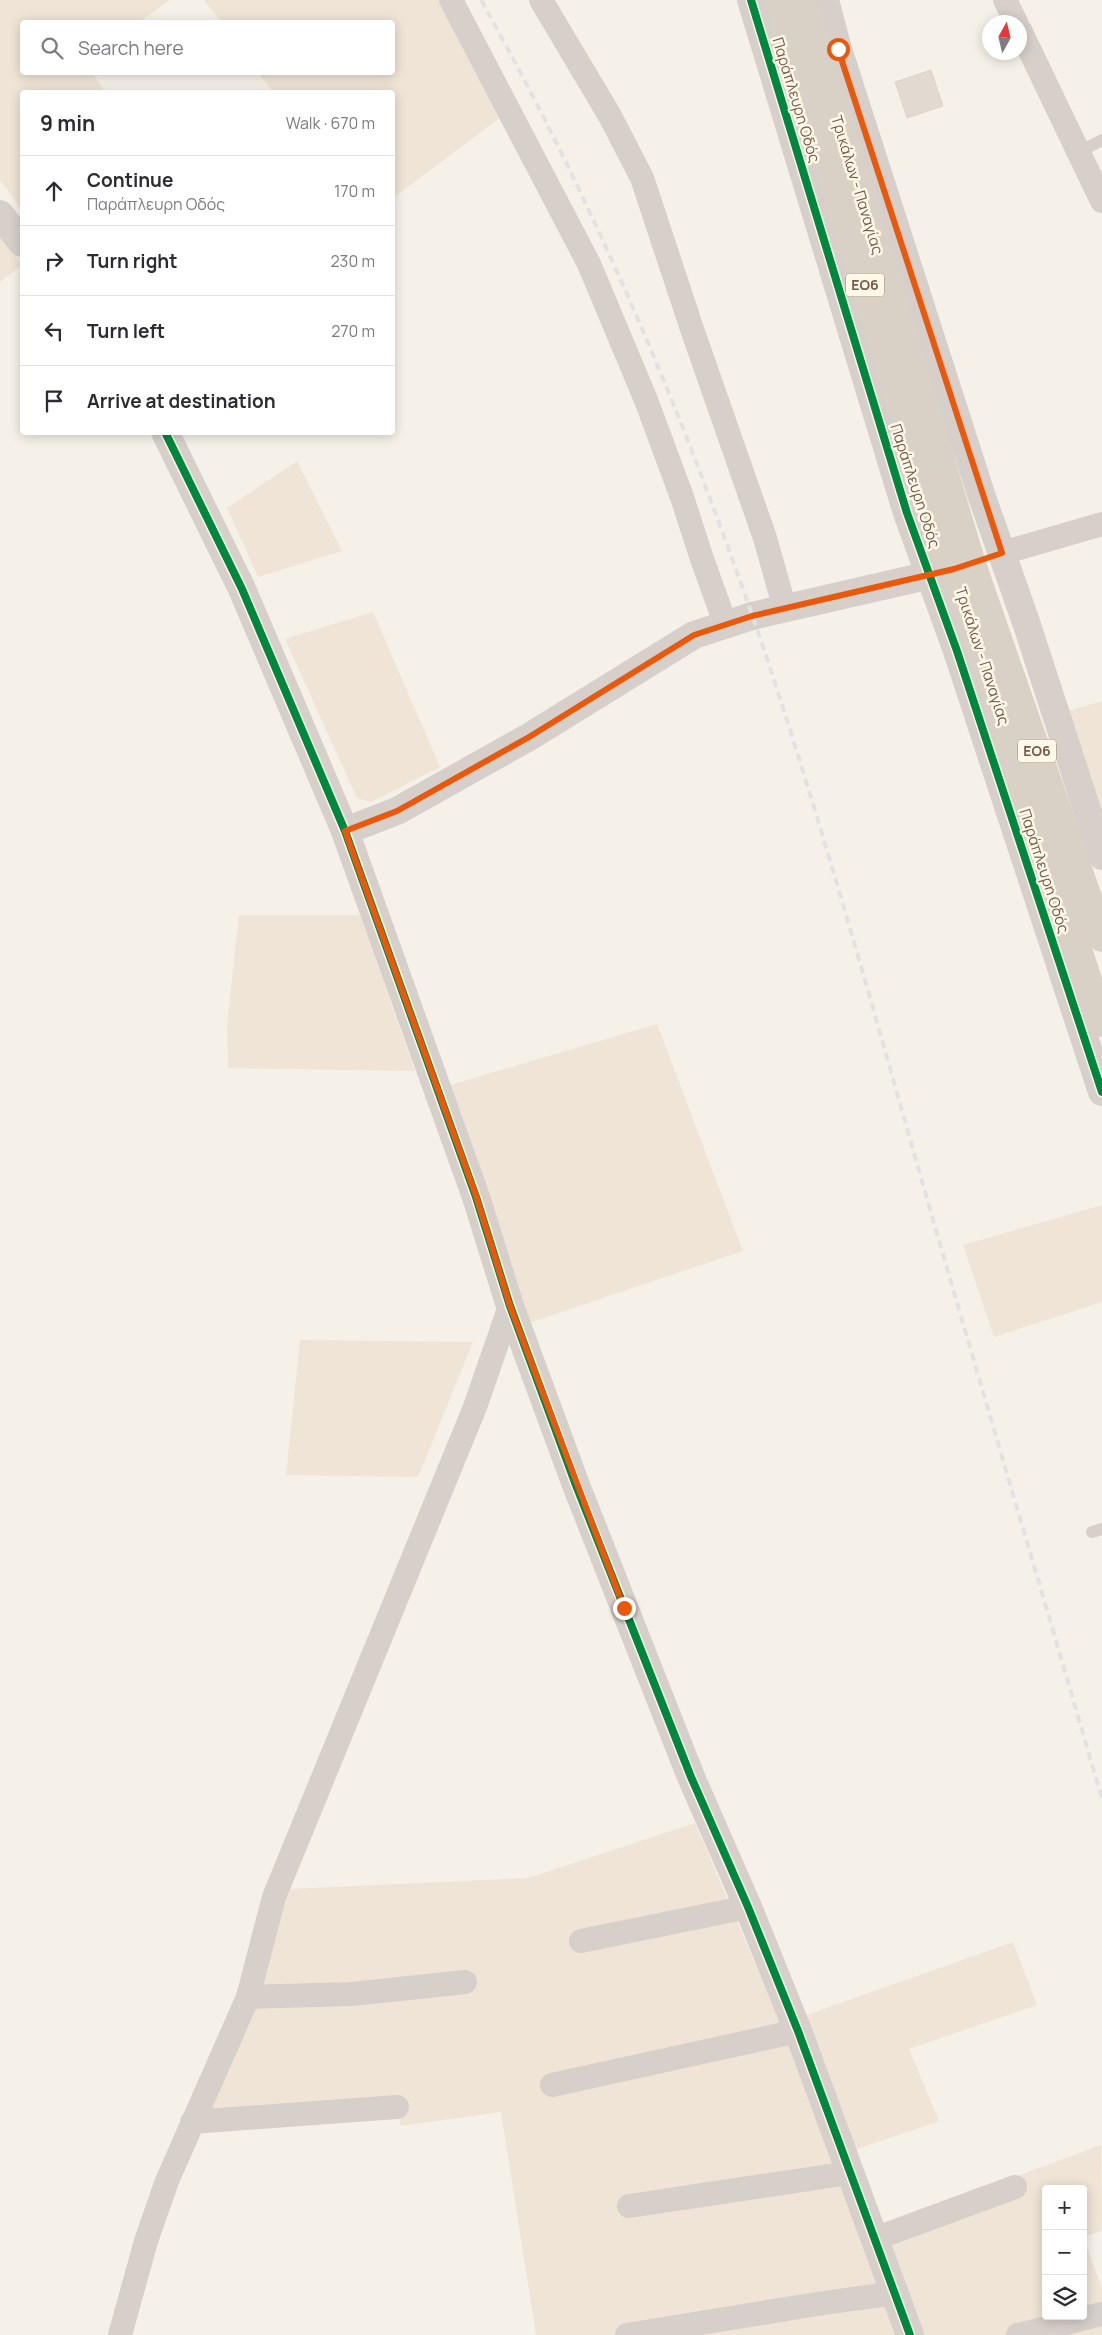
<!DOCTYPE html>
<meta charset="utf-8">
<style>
:root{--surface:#fff;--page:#f7f7f7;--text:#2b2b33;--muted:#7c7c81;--line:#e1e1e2}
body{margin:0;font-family:Manrope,sans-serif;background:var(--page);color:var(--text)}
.controls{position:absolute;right:15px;bottom:15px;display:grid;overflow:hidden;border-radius:5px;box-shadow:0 2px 12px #0003}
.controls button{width:45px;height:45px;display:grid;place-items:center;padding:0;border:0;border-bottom:1px solid var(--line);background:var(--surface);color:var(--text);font:25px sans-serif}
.compass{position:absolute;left:982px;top:15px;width:45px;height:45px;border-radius:50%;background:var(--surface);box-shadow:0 2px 12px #0003;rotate:8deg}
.stop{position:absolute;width:15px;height:15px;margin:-11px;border:4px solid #ea580c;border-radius:50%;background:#fff}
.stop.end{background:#ea580c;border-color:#fff;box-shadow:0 1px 5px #0008}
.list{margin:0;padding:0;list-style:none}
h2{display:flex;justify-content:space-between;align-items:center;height:65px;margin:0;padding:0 20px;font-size:21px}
h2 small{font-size:16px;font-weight:400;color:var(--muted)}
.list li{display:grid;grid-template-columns:32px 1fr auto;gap:15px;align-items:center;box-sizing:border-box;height:70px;padding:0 20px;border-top:1px solid var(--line)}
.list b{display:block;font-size:19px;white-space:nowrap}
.list p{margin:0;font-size:16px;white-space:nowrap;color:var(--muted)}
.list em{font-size:16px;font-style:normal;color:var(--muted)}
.icon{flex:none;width:28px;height:28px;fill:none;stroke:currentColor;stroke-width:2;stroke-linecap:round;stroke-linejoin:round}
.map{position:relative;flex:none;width:1102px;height:2335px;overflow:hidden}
.search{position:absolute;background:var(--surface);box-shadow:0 2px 12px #0003;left:20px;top:20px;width:375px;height:55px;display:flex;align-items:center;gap:12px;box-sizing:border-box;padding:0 18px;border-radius:5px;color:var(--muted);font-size:19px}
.panel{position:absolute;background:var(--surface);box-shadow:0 2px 12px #0003;left:20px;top:90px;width:375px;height:345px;border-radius:5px}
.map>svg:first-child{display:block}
</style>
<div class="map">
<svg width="1102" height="2335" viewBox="0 0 1102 2335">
<rect width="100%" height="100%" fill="#f6f1e8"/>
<g fill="#efe4d5" fill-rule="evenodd">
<path d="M0,0H170L139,22H22V72L92,73L105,92H22V210L0,180Z"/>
<path d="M204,0H438L461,42L505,114L393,198L392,92H273L258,73L392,72V22H221Z"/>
<path d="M0,235L22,265L0,282Z"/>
<path d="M297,461L342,551L258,577L227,508Z"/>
<path d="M373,612L440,767L371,802L357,798L285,639Z"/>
<path d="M1102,701V841L1062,713Z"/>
<path d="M239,915H360L415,1071L228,1068L227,1025Z"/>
<path d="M657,1024L743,1251L529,1323L450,1085Z"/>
<path d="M1102,1205V1302L994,1337L963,1245Z"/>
<path d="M300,1340L473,1342L418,1477L286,1475Z"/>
<path d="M695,1823L781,2024L1013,1942L1037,2005L909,2049L939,2121L834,2157L861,2234L1101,2145L1102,2231L1083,2237L1102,2288V2335H536L501,2112L400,2126L401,2100L209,2113L290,1889L528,1878ZM1046,2189H1083V2316H1046Z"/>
</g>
<path fill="#e2d9d0" stroke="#dfd4ca" d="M931,70L943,106L907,118L895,82Z"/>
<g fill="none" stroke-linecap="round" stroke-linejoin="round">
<g stroke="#d7cfca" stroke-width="12">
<path d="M1079,152L1102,140"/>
<path d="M1092,1532L1102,1529"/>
</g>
<g stroke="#d7cfca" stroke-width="24">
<path d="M451,0L589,264L646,400L683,500L701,556L725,623"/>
<path d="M541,0L610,116L642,178L693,332L765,538L785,609"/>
<path d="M1005,0L1016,22"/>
<path d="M1020,30L1102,201"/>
<path d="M1002,553L1102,524"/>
<path d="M581,1941L748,1907"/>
<path d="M248,1997L352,1994L465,1982"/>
<path d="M552,2085L798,2031"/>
<path d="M192,2122L397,2107"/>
<path d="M629,2206L849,2173"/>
<path d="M874,2239L1015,2187"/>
<path d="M120,2335L146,2241L167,2181L248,1997L274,1897L475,1407L510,1306"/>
<path d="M627,2335L817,2304L895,2293"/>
<path d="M1018,2335L1102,2314"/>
</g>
<g stroke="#d7cfca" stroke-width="28">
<path d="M751,0L907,513L957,651L1102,1092"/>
<path d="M825,0L838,49L982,497L1027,625L1102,856"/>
<path d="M0,214L22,243"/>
<path d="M165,432L242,589L345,831L476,1197L510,1306L576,1485L691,1777L748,1907L798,2031L910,2335"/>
<path d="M345,831L397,811L529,737L694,635L752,616L948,571"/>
</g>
<g stroke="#dad1c6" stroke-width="28">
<path d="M779,0L933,511L954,569L1102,1023"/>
<path d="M802,0L972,564L1102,938"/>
</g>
<path stroke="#e4e1e4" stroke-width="4" stroke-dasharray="8 5" stroke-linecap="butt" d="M481,0C598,209 691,432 767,659C820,819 866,983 912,1146C974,1364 1039,1581 1102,1799"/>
<g stroke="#fff7e8" stroke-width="11">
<g id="cycleway">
<path d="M751,0L907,513L957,651L1102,1092"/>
<path d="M165,432L242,589L345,831L476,1197L510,1306L576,1485L691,1777L748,1907L798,2031L910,2335"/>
</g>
</g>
<use href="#cycleway" stroke="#00873e" stroke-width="8"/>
</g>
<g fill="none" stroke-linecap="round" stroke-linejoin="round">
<path stroke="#ea580c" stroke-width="6" d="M624,1608L510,1306L476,1196L345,831L397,811L529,737L694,635L752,616L954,569L1002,553L838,49"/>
</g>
<g text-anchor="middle" stroke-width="5" stroke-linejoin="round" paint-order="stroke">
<g fill="#fff7e8" stroke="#9d8979" stroke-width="1">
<rect x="846" y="273.5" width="38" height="23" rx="4"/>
<rect x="1018" y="739.5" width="38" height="23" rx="4"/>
</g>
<g font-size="14" font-weight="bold" fill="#735a49">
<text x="865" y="290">ΕΟ6</text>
<text x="1037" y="756">ΕΟ6</text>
</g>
<g font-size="15" fill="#735a49" stroke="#fff7e8">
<text transform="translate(796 100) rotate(73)" y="5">Παράπλευρη Οδός</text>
<text transform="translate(857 185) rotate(73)" y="5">Τρικάλων - Παναγίας</text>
<text transform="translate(915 486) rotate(72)" y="5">Παράπλευρη Οδός</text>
<text transform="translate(982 656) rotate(72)" y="5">Τρικάλων - Παναγίας</text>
<text transform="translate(1044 871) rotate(72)" y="5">Παράπλευρη Οδός</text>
</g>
</g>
</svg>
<div class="controls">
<button>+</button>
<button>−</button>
<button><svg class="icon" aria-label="layers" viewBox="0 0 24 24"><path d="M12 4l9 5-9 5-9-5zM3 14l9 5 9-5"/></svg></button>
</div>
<svg class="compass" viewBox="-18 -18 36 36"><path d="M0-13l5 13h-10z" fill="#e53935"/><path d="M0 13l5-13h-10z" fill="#7c7c81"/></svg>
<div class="stop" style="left:838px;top:49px"></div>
<div class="stop end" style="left:624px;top:1608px"></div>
<div class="search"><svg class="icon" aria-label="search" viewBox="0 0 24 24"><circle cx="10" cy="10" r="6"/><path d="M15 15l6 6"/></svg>Search here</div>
<section class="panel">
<h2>9 min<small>Walk · 670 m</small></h2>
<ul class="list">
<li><svg class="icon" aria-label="ahead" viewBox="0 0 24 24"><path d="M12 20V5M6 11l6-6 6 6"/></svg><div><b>Continue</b><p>Παράπλευρη Οδός</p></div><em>170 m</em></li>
<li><svg class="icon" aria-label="right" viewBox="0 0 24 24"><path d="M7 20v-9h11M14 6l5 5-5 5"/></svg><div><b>Turn right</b></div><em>230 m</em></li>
<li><svg class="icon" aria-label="left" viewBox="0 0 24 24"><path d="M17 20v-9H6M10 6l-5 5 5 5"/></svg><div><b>Turn left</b></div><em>270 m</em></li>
<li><svg class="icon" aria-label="arrive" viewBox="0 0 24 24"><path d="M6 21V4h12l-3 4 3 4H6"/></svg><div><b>Arrive at destination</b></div></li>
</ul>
</section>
</div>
